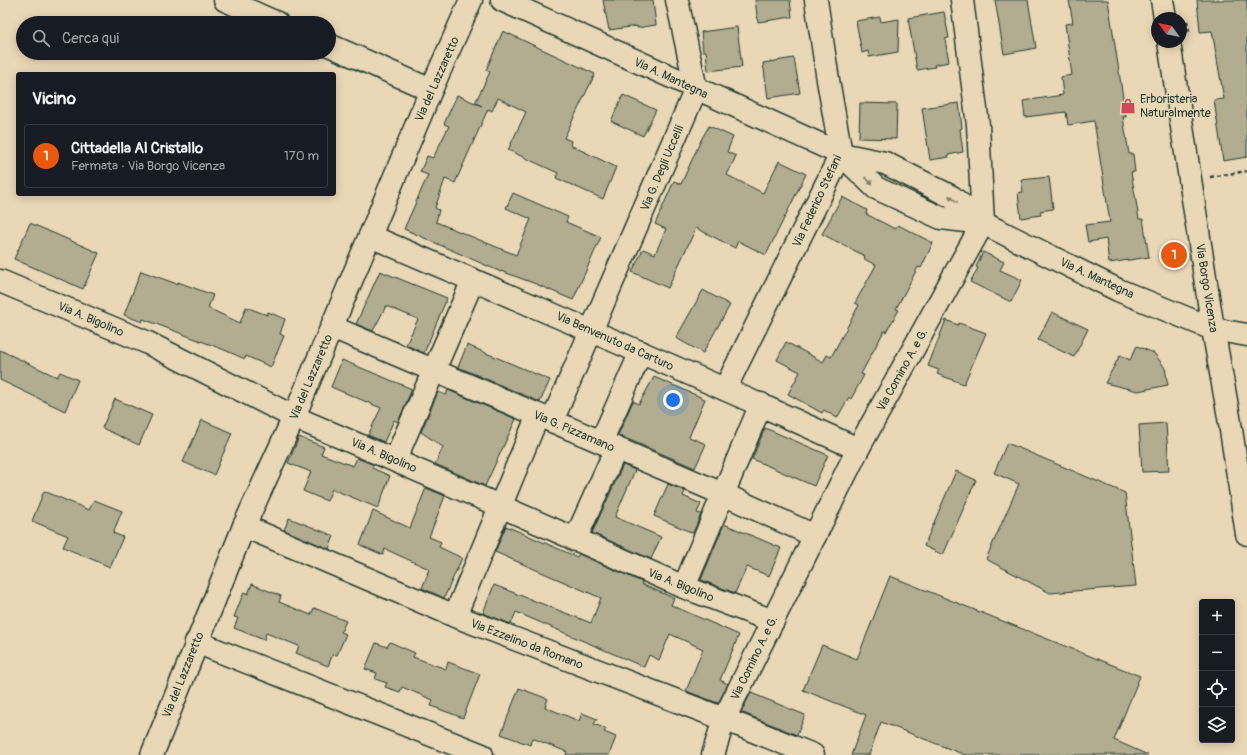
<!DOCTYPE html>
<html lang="it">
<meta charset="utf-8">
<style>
:root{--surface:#171b24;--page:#20242c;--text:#f1f3f6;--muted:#9ea1a6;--line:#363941;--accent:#ea580c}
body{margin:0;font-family:Pangolin,sans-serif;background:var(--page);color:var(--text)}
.controls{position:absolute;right:12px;bottom:12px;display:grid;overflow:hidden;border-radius:4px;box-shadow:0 2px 10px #0003}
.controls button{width:36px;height:36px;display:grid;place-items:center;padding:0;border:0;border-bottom:1px solid var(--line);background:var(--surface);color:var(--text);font:20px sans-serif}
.compass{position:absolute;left:1151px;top:12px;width:36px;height:36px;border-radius:50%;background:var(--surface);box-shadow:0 2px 10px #0003;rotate:303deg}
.you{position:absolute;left:673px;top:400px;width:14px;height:14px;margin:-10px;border:3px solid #fff;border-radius:50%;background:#1a73e8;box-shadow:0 0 0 6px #1a73e833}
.badge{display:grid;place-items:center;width:26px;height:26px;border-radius:50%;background:var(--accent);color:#fff;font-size:13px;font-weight:700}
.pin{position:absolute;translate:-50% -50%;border:2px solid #fff;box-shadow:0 1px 4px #0006}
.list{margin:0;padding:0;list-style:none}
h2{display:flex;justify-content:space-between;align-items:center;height:52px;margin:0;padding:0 16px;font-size:17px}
h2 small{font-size:13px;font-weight:400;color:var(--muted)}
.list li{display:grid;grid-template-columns:26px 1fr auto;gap:12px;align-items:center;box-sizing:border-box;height:64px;margin:0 8px 8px;padding:0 8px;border:1px solid var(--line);border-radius:4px}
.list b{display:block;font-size:15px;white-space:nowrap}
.list p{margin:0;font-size:13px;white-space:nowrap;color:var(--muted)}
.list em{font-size:13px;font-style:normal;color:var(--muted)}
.icon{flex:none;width:22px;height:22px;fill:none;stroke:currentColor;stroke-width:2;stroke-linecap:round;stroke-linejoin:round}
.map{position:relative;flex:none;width:1247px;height:755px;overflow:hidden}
.search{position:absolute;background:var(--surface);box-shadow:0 2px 10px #0003;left:16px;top:16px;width:320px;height:44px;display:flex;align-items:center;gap:10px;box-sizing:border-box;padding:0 14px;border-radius:22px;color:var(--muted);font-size:15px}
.panel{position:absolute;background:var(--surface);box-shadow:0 2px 10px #0003;left:16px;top:72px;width:320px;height:124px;border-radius:4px}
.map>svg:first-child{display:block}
</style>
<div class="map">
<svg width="1247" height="755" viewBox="0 0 1247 755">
<rect width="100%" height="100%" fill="#ead7b5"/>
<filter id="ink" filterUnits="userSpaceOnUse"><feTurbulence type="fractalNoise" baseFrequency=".025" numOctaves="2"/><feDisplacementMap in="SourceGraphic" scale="8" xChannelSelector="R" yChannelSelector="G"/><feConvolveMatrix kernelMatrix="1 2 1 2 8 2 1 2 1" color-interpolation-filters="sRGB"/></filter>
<g filter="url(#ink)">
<g fill="#b2ac91" stroke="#1f3d34">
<path d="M603,0H653L656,25L637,28V26L609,30Z"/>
<path d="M755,0H790L792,17L758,22Z"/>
<path d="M995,0H1028L1036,48L1004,54Z"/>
<path d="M1069,0H1108L1126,117H1123L1129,154H1133L1135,172H1131L1139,219H1143L1149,257L1109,263L1106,239L1088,242L1085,225L1110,222L1094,121L1068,125L1066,112L1025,117L1023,101L1063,95L1061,77L1072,75L1065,24L1073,23Z"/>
<path d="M1197,0H1247V157L1223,161L1214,100L1224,99L1212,31L1200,32Z"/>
<path d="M944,12L949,38L945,39L949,62L934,65L935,67L917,70L908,18Z"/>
<path d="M880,17L881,22L899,19L898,52L869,57L868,51L862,53L856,21Z"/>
<path d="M737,27L742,67L708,71L706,51H703L701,32Z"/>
<path d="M503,31L595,74L564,138L571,141L570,145L616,167L603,199L556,178L558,173L508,150L526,112L498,98L492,111L488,109L455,183L445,179L435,208L439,210L436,222L516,255L531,219L506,208L513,193L568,217L566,222L601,237L573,300L536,284L501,271V272L404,229L428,175L420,172L427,156L433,158L449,126L444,124L457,95L482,106L475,103L490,72L486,70Z"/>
<path d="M794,58L800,93L768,98L763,63Z"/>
<path d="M623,95L656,110L643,136L611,121Z"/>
<path d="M860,103L897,104L896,139L859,138Z"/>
<path d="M959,103L962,128L960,129L963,152L948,155L949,157L930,160L922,108Z"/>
<path d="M709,126L733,137L727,152L736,156L727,175L763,193L779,161L806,174L766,255L738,241L735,248L696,228L668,288L632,272L643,249L655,254L666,229L655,224L674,181L681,184L701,140Z"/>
<path d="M1049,177L1053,209L1040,211L1041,215L1021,218L1018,193L1023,192L1021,180Z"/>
<path d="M842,197L867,210L866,214L895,229L898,225L933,243L921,268L918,267L896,309L899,310L886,332L884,331L861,374L864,375L851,399L849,397L837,418L824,410L822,413L788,394L800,372L777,360L786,342L823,362L827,355L831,357L859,305L855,303L876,265L864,259L865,256L822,234Z"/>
<path d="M30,223L99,253L83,289L14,259Z"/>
<path d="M983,252L1004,262L1000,270L1022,280L1011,302L970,282L978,268L976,267Z"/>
<path d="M141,271L177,284L178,282L213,295L208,308L240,323L246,307L267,315L268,312L285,319L280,334L284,336L271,367L246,356L245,359L222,349L143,319L142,322L124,315Z"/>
<path d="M380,271L447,298L424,353L406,345L418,319L386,306L373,331L356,324Z"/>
<path d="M703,290L730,305L703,353L676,338Z"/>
<path d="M1052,312L1088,329L1074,357L1038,340Z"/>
<path d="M946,320L958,325L959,323L986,333L964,384L937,374L939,370L928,366Z"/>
<path d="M467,345L550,380L540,402L458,367Z"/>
<path d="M1137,346L1154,353L1165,368L1168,385L1138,391L1105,383L1120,355L1130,360Z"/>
<path d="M0,350L57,377L60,372L78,380L65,411L0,380Z"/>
<path d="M342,360L412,389L398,422L394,420L384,442L368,435L381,408L331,387Z"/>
<path d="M654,377L705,399L689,437L706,444L695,468L618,435L633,401L639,404Z"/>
<path d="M448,390L516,419L485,486L435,464L443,447L421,432L438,392L446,395Z"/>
<path d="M115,399L152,415L139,445L102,428Z"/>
<path d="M202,420L232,433L214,475L183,462Z"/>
<path d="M1166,423L1169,471L1142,472L1139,425Z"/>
<path d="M765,428L828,455L814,486L752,459Z"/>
<path d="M299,437L324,447L321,454L353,466L357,458L374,465L372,468L390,476L378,508L332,489L327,501L303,491L311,472L288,463Z"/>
<path d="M1007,443L1125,493L1136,586L1050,593L986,559L1019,484L994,473Z"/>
<path d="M623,465L635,470L615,517L661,537L651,559L592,533Z"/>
<path d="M956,471L976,480L943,555L924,546Z"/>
<path d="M668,484L685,491L683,496L701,504L697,513L701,514L693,533L654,516Z"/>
<path d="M426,488L445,496L429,537L441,542L439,547L462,558L444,598L422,588L428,574H427L429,569L385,549L383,555L360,545L373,511L410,528Z"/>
<path d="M44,491L89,510L94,500L122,511L113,533L123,537L110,567L63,547L68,536L32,521Z"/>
<path d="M289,518L334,536L329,549L284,530Z"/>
<path d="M724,524L781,548L769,576L747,567L735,593L701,580Z"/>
<path d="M506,526L577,557L579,554L642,582L641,584L674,598L671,605L739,635L720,680L728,684L718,703L686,691L703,649L670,634L659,660L649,655L644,667L516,612L511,624L483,613L494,585L591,623L601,598L495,552Z"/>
<path d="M890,576L1140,676L1114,740L1148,755H965L881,722L869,755H851L866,715L803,690L822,645L857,659Z"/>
<path d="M252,584L281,596L279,602L311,615L314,608L346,621L341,632L346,634L337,655L333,654L328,666L296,653L299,646L266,633L264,640L234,628L238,618L234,617L244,592L248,594Z"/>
<path d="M390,642L415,653L413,657L446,669L448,662L480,674L463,718L431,706L433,700L402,687L400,692L385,687L387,683L375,679L377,673L365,669L376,643L387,647Z"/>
<path d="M519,688L548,699L545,707L579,721L582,713L597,719L594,724L606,729L604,732L616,737L609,755H566L567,752L532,738L530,745L501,734Z"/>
<path d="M751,693L805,715L797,735L741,712Z"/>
</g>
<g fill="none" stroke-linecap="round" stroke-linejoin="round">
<g stroke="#1f3d34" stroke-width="25">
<g id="minor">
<path d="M225,0L277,23"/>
<path d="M502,0L841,154L885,163L952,197L983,223L1118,290L1213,329L1247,335"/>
<path d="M1162,0L1165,18"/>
<path d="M1169,42L1213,329L1229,417L1247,534"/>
<path d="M329,45L431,90"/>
<path d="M841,154L876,188L941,218L983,223"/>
<path d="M370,236C533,306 697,375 858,449"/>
<path d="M0,281L146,342L294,417L500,506L684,587L773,621"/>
<path d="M332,327L723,494L815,536"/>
<path d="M725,389L841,154L828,80L816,0"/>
<path d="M552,421L696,89L677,0"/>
<path d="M601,442L641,352"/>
<path d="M395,460L473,280"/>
<path d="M244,526L455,616L724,719L813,755"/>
<path d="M575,540L616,449"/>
<path d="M684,587L761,404"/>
<path d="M455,616L538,415"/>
<path d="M196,642L482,755"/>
<path d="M152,755L244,526L294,417L431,90L471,0"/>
<path d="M713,755L724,719L858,449L983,223L978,125L962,0"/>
</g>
</g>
<g stroke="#1f3d34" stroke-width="2.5" stroke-dasharray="4 3" stroke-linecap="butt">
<path d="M1187,21L1189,32"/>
<path d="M1210,177L1247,171"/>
</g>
<use href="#minor" stroke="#ead7b5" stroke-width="22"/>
</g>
<defs><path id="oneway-solid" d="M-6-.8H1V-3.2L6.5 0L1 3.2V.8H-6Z"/></defs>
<g fill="#7a826e">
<use href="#oneway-solid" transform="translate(869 181) rotate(44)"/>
<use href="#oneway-solid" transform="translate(953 199) rotate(-145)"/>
</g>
</g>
<defs>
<g id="shop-bare" transform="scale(1.2)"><path d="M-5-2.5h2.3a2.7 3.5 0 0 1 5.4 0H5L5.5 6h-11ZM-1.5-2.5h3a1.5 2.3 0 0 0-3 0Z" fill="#d1495b" stroke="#ead7b5" stroke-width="2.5" paint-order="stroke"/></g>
</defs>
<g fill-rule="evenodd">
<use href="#shop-bare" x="1128" y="106"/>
</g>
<g text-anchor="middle" stroke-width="3" stroke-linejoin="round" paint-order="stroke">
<g font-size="12" fill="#1f3d34" stroke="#ead7b5">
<text transform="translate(671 78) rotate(25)" y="4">Via A. Mantegna</text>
<text transform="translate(437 79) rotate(-66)" y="4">Via del Lazzaretto</text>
<text transform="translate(662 168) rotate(-67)" y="4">Via G. Degli Uccelli</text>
<text transform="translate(817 201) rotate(-65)" y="4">Via Federico Stefani</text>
<text transform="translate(1097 278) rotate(25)" y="4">Via A. Mantegna</text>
<text transform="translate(1207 288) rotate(81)" y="4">Via Borgo Vicenza</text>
<text transform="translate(91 319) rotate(23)" y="4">Via A. Bigolino</text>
<text transform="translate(615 341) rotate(24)" y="4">Via Benvenuto da Carturo</text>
<text transform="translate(902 370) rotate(-61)" y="4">Via Comino A. e G.</text>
<text transform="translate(311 377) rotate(-67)" y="4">Via del Lazzaretto</text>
<text transform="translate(574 431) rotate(23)" y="4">Via G. Pizzamano</text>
<text transform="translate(384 455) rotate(23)" y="4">Via A. Bigolino</text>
<text transform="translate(681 585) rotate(22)" y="4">Via A. Bigolino</text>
<text transform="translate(527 644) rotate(21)" y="4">Via Ezzelino da Romano</text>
<text transform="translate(754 658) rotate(-64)" y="4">Via Comino A. e G.</text>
<text transform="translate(183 675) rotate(-68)" y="4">Via del Lazzaretto</text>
</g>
<g font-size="12" fill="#1f3d34" stroke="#ead7b5" text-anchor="start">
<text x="1140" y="103">Erboristeria<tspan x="1140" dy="14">Naturalmente</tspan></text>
</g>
</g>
</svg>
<div class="controls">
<button>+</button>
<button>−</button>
<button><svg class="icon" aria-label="locate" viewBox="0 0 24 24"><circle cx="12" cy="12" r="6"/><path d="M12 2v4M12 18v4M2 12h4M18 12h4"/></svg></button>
<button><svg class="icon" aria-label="layers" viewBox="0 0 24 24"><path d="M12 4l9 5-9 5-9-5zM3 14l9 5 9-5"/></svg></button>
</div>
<svg class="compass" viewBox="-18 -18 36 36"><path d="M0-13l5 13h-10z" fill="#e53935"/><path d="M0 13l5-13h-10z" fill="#9ea1a6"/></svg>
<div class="you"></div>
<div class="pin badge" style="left:1174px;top:255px">1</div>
<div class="search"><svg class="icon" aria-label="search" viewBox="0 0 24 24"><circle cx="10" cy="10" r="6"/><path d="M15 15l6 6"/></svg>Cerca qui</div>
<section class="panel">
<h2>Vicino<small></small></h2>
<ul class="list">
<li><span class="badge">1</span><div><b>Cittadella Al Cristallo</b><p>Fermata · Via Borgo Vicenza</p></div><em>170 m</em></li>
</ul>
</section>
</div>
